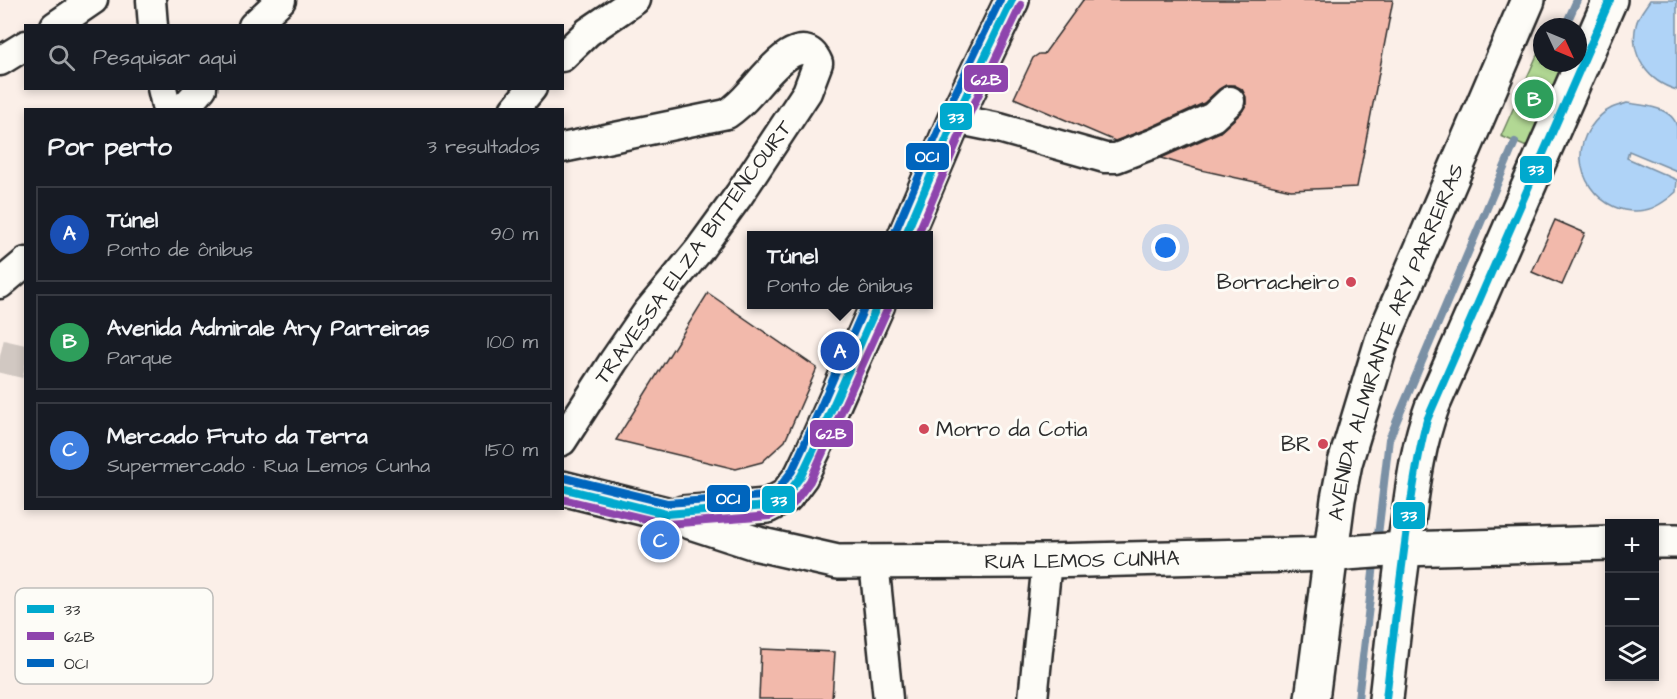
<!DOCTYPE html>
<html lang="pt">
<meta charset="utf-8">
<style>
:root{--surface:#171b24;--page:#242831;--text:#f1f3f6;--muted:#9ea1a6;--line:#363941;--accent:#1a73e8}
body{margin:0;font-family:"Architects Daughter",sans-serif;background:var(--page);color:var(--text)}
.controls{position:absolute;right:18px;bottom:18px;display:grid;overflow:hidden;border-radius:0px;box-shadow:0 3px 9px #0003}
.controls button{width:54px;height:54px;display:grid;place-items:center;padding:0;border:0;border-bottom:2px solid var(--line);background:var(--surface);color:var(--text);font:30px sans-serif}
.compass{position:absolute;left:1533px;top:18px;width:54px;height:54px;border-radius:50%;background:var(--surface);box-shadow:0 3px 9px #0003;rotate:134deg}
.you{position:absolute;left:1166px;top:248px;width:21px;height:21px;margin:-15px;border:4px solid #fff;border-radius:50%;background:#1a73e8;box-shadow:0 0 0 9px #1a73e833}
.badge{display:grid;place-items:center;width:39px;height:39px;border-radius:50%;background:var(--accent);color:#fff;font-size:20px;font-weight:700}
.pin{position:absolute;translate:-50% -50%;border:3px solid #fff;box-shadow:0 2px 6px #0006}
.popup{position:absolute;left:747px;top:231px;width:186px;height:78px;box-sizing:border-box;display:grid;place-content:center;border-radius:0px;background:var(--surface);filter:drop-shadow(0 2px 4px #0005);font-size:20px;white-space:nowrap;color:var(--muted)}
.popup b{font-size:22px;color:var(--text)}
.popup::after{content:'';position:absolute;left:50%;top:100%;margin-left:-12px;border:12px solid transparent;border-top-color:var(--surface)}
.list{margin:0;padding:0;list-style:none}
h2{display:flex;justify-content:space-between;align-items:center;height:78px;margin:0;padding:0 24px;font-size:26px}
h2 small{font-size:20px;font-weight:400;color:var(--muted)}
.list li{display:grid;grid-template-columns:39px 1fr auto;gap:18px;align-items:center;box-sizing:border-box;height:96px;margin:0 12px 12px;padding:0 12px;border:2px solid var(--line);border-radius:0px}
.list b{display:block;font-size:22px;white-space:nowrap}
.list p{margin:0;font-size:20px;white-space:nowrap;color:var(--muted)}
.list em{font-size:20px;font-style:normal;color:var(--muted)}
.icon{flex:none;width:33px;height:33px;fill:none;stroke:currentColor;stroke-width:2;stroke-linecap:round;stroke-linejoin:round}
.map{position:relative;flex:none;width:1677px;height:699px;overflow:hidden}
.search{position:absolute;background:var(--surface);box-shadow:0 3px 9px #0003;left:24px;top:24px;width:540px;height:66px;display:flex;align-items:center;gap:15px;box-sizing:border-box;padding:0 21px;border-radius:0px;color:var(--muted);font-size:22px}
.panel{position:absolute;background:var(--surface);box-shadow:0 3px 9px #0003;left:24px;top:108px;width:540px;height:402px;border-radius:0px}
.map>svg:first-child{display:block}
</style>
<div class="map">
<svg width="1677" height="699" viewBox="0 0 1677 699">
<rect width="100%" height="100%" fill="#fbefe8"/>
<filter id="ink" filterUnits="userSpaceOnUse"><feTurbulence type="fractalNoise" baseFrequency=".0167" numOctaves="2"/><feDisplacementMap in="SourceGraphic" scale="12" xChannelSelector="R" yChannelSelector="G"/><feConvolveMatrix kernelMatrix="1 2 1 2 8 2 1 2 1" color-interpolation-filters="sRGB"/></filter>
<g filter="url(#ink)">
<path fill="#b2d894" stroke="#6e8260" stroke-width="1.5" d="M1542,44V63H1566L1529,148L1501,136Z"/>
<g fill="#afd3f7" stroke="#7a90a5" stroke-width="1.5">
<path d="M1650,0H1677V90C1648,82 1629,55 1636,25C1638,15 1645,8 1650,0Z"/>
<path d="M1627,103C1643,105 1673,107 1677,127C1677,139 1677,158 1677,171L1629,151L1627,158L1677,180L1676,192C1667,200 1657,208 1645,210C1600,219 1563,167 1590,128C1595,121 1601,113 1610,109C1615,106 1622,105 1627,103Z"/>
</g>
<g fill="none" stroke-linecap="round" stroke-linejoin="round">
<g stroke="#7a90a5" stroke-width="8">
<path d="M1567,22L1577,0"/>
<path d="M1377,544L1389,439L1515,142"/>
<path d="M1358,699L1375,556"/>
</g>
</g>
<g fill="#f2b9ab" stroke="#2b2b2b" stroke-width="1.5">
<path d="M1083,0H1393L1357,187L1291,190L1201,170L1161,158L1220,132L1241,113L1246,105V97L1242,89L1234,85H1226L1219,89L1204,103L1149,128L1115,141L1014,98L1033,58L1039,54H1044Z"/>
<path d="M1555,220L1585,233L1562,285L1532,272Z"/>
<path d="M708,293L817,368L785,441L762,462L736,469L616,440Z"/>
<path d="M761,649L835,652L832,699H759Z"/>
</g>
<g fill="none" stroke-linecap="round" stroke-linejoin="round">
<path stroke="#d1c8c2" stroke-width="33" stroke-dasharray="33 16" stroke-linecap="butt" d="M0,356L26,362"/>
<g stroke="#2b2b2b" stroke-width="33">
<g id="minor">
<path d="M151,0L153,26"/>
<path d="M55,26L93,0"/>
<path d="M253,26L281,0"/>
<path d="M562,57L588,32L635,0"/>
<path d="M0,61L26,45"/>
<path d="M162,88L167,110"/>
<path d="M182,110L202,88"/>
<path d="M514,110L532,88"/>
<path d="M955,119L999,128L1105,158H1116L1155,143L1213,117L1230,101"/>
<path d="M562,148L727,114C736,108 744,100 751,92C764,78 802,26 818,63L807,92L739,195L699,250L646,314L613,362L562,441"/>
<path d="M0,284L26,262"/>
<path d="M874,562L888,699"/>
<path d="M1033,699L1047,561"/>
</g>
</g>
<g stroke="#2b2b2b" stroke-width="38">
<g id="major">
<path d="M905,236L955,119L1012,0"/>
<path id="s1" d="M562,488L666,514L758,544L838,562L1047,561L1332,554L1403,549L1610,543"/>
<path d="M683,513L767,506L786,496L801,476L814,449L878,304"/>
<path d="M1654,541H1677"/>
<path id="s2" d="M1312,699L1338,499L1345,463L1382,341L1528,0"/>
<path d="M1386,699C1393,638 1399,576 1409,515C1414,478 1419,442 1432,407L1610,0"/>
</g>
</g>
<use href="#minor" stroke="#fdfcf7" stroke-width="28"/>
<use href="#major" stroke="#fdfcf7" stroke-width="33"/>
<g stroke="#fdfcf7" stroke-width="12">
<g id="bus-1">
<path d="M905,236L955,119L1012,0"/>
<path d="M562,488L666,514L767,506L786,496L801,476L814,449L878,304"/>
<path d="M1386,699C1393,638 1400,576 1409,515C1414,483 1418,452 1427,420L1610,0"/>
</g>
</g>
<g stroke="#fdfcf7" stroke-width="12">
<g id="bus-2">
<path d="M917,236L965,123L1021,5"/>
<path d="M562,499L667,524L770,516L793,504L810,481L888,308"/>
</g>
</g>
<g stroke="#fdfcf7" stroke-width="12">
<g id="bus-3">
<path d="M895,232L945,115L1000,0"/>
<path d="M565,478L667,503L764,496L779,488L792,471L804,445L866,304"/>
</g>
</g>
<use href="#bus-1" stroke="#00a9ce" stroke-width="8"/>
<use href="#bus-2" stroke="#8e44ad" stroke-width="8"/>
<use href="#bus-3" stroke="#0065bd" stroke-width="8"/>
</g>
</g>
<g fill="#d1495b" stroke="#fdfcf7" stroke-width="2">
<circle cx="1351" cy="282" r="6"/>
<circle cx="924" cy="429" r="6"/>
<circle cx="1323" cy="444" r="6"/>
</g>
<g text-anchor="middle" stroke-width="6" stroke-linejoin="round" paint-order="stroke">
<g font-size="21" fill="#2b2b2b" stroke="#fdfcf7">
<text transform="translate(693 252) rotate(-54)" y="7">TRAVESSA ELZA BITTENCOURT</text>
<text dy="7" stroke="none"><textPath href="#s2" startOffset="369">AVENIDA ALMIRANTE ARY PARREIRAS</textPath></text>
<text dy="7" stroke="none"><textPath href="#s1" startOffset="530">RUA LEMOS CUNHA</textPath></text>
</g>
<g font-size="21" fill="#2b2b2b" stroke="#fdfcf7" text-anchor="end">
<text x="1339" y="289">Borracheiro</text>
<text x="936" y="436" text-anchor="start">Morro da Cotia</text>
<text x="1311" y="451">BR</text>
</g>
</g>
<rect x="15" y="588" width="198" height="96" rx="9" fill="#fdfcf7" stroke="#bebdba" stroke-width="1.5"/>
<rect x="27" y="605" width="27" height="8" fill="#00a9ce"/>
<rect x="27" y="632" width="27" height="8" fill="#8e44ad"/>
<rect x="27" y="659" width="27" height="8" fill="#0065bd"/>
<g font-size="16" fill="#2b2b2b">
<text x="64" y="615">33</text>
<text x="64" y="642">62B</text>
<text x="64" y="669">OC1</text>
</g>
<g stroke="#fdfcf7" stroke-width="2">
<rect x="963" y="64" width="46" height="29" rx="6" fill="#8e44ad"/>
<rect x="939" y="102" width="34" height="29" rx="6" fill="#00a9ce"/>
<rect x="905" y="142" width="45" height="29" rx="6" fill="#0065bd"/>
<rect x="1519" y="155" width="34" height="29" rx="6" fill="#00a9ce"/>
<rect x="809" y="419" width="45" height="29" rx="6" fill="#8e44ad"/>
<rect x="706" y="484" width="45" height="29" rx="6" fill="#0065bd"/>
<rect x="761" y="485" width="35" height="29" rx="6" fill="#00a9ce"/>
<rect x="1392" y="501" width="34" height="29" rx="6" fill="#00a9ce"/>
</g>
<g font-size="16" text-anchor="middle" font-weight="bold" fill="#fff">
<text x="986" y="85">62B</text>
<text x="956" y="123">33</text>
<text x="927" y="162">OC1</text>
<text x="1536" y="175">33</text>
<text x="831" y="439">62B</text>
<text x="728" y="504">OC1</text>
<text x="779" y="506">33</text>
<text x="1409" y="521">33</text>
</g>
</svg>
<div class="controls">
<button>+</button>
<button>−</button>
<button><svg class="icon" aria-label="layers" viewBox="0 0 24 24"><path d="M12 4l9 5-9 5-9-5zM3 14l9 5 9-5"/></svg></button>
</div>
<svg class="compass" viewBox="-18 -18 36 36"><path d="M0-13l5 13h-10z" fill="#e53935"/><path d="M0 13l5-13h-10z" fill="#9ea1a6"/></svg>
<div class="you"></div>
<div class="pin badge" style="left:840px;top:351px;background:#1a4fb4">A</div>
<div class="popup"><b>Túnel</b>Ponto de ônibus</div>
<div class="pin badge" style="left:1534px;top:99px;background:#2e9e5b">B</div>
<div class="pin badge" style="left:660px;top:540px;background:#3f7fe0">C</div>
<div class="search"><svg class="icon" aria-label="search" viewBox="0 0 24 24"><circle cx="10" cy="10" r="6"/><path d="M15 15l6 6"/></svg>Pesquisar aqui</div>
<section class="panel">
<h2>Por perto<small>3 resultados</small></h2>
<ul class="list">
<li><span class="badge" style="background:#1a4fb4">A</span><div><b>Túnel</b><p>Ponto de ônibus</p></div><em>90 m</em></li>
<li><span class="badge" style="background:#2e9e5b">B</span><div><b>Avenida Admirale Ary Parreiras</b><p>Parque</p></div><em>100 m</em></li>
<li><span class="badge" style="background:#3f7fe0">C</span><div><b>Mercado Fruto da Terra</b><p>Supermercado · Rua Lemos Cunha</p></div><em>150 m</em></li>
</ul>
</section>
</div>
